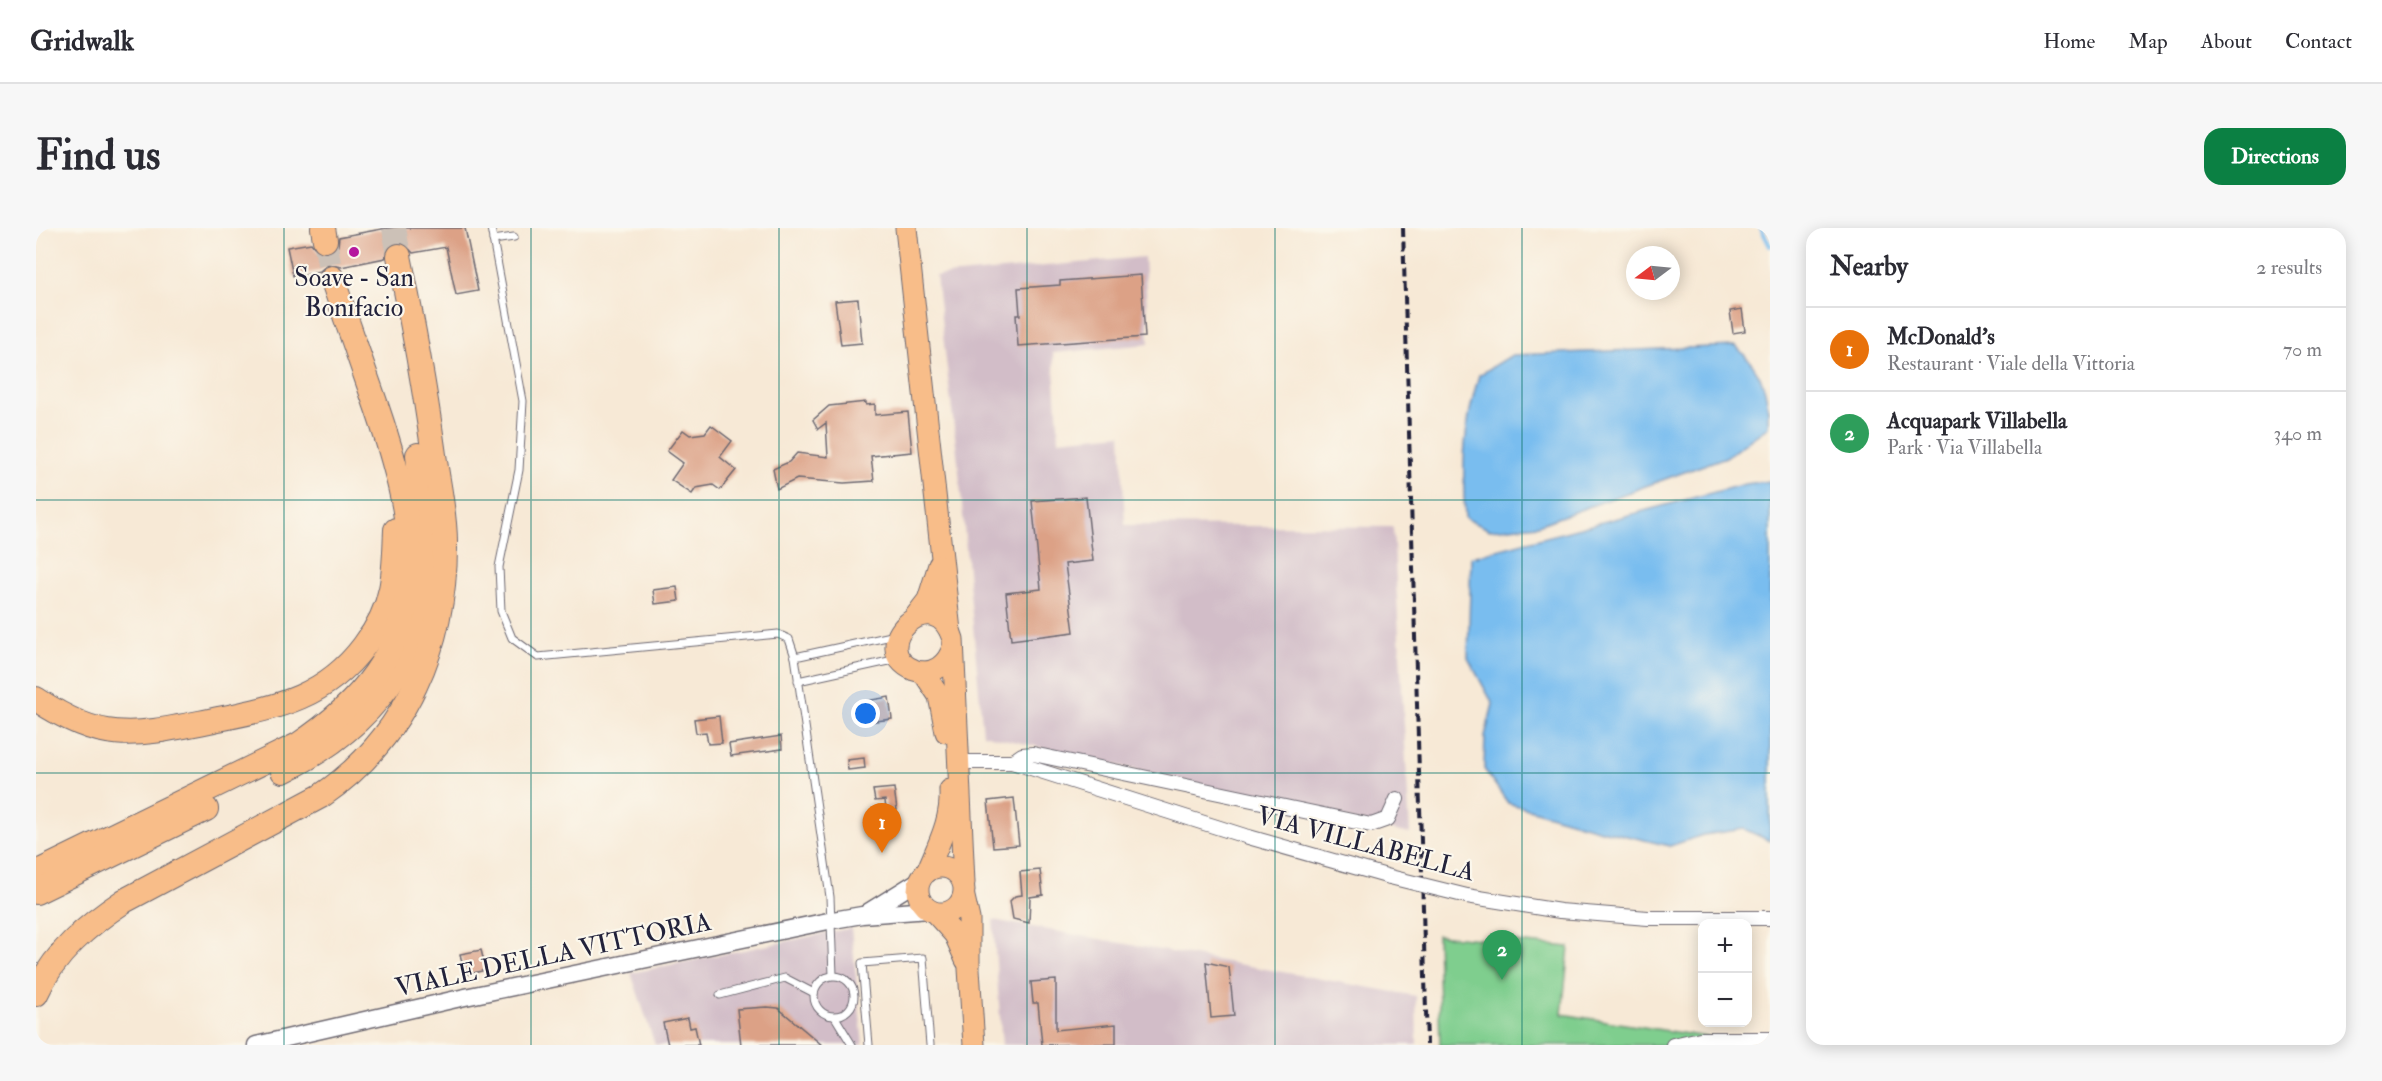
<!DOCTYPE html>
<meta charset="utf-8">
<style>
:root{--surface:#fff;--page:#f7f7f7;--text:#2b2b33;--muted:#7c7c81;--line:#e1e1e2;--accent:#0b8043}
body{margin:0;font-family:"IM FELL Double Pica",serif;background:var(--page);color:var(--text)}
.controls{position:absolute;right:18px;bottom:18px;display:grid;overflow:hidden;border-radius:12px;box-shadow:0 3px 15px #0003}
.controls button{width:54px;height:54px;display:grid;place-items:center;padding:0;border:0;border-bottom:2px solid var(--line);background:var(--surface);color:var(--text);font:30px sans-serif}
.compass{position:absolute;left:1590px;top:18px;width:54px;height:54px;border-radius:50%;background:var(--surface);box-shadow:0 3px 15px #0003;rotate:254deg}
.you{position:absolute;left:830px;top:486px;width:21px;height:21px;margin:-15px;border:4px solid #fff;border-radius:50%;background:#1a73e8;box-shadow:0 0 0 9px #1a73e833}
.badge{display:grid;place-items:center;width:39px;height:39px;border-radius:50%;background:var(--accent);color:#fff;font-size:20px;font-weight:700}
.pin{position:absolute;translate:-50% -50px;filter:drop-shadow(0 2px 3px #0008)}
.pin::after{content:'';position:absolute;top:32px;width:21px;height:18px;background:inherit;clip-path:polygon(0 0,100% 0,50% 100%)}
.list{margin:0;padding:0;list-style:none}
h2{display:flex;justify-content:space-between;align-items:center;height:78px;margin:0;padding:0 24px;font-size:26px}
h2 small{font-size:20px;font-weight:400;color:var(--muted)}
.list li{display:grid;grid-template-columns:39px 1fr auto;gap:18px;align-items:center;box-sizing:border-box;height:84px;padding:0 24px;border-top:2px solid var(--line)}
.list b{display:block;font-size:22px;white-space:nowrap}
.list p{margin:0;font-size:20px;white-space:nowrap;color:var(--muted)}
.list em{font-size:20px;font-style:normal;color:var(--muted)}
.map{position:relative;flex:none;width:1734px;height:817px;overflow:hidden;border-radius:18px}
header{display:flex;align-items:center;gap:36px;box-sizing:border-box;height:84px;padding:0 30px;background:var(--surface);border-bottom:2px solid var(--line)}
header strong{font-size:28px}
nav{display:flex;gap:33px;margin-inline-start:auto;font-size:21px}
.intro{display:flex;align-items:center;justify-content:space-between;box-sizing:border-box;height:144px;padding:0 36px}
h1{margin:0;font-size:42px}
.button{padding:15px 27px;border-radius:18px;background:var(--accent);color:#fff;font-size:21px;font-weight:700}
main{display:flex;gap:36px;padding:0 36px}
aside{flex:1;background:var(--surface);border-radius:18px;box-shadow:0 3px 15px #0003}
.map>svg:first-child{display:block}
</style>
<header>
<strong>Gridwalk</strong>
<nav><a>Home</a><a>Map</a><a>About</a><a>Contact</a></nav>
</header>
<div class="intro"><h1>Find us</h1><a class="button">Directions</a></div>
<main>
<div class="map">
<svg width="1734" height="817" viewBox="0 0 1734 817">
<rect width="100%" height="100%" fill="#fbf7ec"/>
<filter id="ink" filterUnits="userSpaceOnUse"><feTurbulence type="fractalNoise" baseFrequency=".0167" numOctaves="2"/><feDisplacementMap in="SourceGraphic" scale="12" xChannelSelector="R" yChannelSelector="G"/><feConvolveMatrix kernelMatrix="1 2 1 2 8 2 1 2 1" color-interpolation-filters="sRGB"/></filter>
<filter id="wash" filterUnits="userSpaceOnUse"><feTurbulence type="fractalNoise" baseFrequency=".008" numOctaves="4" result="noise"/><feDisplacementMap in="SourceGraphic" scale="24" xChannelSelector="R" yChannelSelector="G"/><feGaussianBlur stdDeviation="1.35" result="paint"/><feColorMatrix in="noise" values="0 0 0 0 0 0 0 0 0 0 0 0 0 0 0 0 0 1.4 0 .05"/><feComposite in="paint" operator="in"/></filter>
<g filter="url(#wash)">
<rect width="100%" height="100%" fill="#f7e9d6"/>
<g fill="#d2bdc8">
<path d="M1108,29L1113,116L1017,125L1023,212L1085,206L1089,297L1357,299L1374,606L947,506L922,233L900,48Z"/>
<path d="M957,692L1380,768L1381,817H966Z"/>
<path d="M815,700L827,817H619L595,745Z"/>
</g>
<path fill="#7fce8e" stroke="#507864" stroke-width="1.5" d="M1401,707L1533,719L1526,786L1721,817H1404Z"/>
<g fill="#79bdef" stroke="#4e7095" stroke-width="1.5">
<path d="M1700,118C1727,145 1733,162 1732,199L1690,229L1502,297L1454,302L1429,290C1426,235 1427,200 1443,147L1476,127Z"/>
<path d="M1734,253V613L1708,601L1667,607L1634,618L1565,602L1472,575L1448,541L1449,508L1457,476L1432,430L1435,329L1709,256Z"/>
</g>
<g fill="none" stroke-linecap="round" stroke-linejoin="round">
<path stroke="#79bdef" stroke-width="4" d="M1725,0L1734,18"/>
</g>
<g id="blocks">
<g fill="#dca186">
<path d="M351,0H429L442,63L420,67L410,19L377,25L367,14L353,18L349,30L305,39L292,36L284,43L257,48L251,19L275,15L283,25L292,26L302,18L303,9Z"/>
<path d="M1105,47L1109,109L982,118L980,87H984L982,60L1024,57V53Z"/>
<path d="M822,71L826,115L805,117L799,73Z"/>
<path d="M1706,81L1709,103L1697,105L1694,83Z"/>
<path d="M830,174V177L839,176V187L872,184L876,224L835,228L838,253L808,255L761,251L741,261L737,241L753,234L761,225L792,229L790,195L782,201L777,192L793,178Z"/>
<path d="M675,197L696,213L684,229L700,242L684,262L677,257L660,260L656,266L635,252L647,235L631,223L647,202L654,207L669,205Z"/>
<path d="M1050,269L1057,333L1029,336L1038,404L975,412L970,365L1005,361L996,273Z"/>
<path d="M641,359L643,373L619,376L617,362Z"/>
<path d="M853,469L856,491L832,494L829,473Z"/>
<path d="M683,488L686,515L672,516L670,504L660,505L658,491Z"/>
<path d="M745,508L746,521L695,528L693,516Z"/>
<path d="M828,530L829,540L812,542L811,532Z"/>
<path d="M858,560L861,582L850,583L849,572L839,573L837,562Z"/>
<path d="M978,570L983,617L957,619L952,573Z"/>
<path d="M1004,642L1007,667L994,669L993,695L977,691L974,673L979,668L986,667L984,644Z"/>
<path d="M445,722L450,742L429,747L424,726Z"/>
<path d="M1170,734L1193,739L1198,788L1175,790Z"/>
<path d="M1020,752V802L1080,796V816L1006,817L1002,775H997L995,754Z"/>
<path d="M731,779L742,780L786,817H705L701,781Z"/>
<path d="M652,790L654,800L659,799L663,817H632L627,795Z"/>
</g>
</g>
</g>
<g filter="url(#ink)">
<use href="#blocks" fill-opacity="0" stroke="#6d6871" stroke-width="1.5"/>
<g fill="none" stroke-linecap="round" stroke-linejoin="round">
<g stroke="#ccc1b7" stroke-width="24" stroke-dasharray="24 12" stroke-linecap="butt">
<path d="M358,0L363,28"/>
<path d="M289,12L294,41"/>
</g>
<g stroke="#6d6871" stroke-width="9">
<g id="service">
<path d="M455,0L487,173L483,242L463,339L465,383L476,410L502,429L742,406L753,411L759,429L794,669L797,747"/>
<path d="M457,12L478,9"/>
<path d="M759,429L860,407"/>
<path d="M762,453L862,431"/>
<circle cx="798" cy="768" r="20"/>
<path d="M684,767L749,750L778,765"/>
<path d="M799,789L816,817"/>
<path d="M833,817L826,735L887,730L894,817"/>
</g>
</g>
<g stroke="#6d6871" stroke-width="16">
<g id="minor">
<path d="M923,534H976L1209,608L1354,649"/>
<path d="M976,534L986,527L997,526L1335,597L1352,591L1361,571"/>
<path d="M1431,668L1524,683L1612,690H1734"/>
<path d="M1637,817L1664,811H1734"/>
</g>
</g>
<g stroke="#6d6871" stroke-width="19">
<g id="tertiary">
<path d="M832,684L885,651"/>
<path d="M220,817L429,769L797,692L826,687L893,682"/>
</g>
</g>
<g stroke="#6d6871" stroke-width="23">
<g id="primary">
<path d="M870,0L914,403"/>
<path d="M879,389L892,372L903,337"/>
<path d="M917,419C912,436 897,449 878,442C827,421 898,350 917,411L928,655"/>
<path d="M887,444L903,468L910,504"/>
<circle cx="905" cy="662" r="23"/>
<path d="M891,644C902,617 916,592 914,562"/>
<path d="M928,669L933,691V741L938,817"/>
<path d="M899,685L919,707L930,732"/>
</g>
</g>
<g stroke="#6d6871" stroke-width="26">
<g id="motorway">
<path d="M287,0L289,12"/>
<path d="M0,471C68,516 97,508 173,493C235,480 287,473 328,418C341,401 351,382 355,361C359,342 359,322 360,302"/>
<path d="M247,543C337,499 390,430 392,327C392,294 385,260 382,227"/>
<path d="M0,645L262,517C400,425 389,321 341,180C326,137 311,94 296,50"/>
<path d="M0,664L170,581"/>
<path d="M0,766C18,725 52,697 88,673L285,568C370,510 410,416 409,314C409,283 401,251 397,220C388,156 376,91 363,28"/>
</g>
</g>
<use href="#service" stroke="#fff" stroke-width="7"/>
<use href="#minor" stroke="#fff" stroke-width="14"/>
<use href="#tertiary" stroke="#fff" stroke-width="16"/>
<use href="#primary" stroke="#f8bd89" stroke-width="21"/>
<use href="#motorway" stroke="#f8bd89" stroke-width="24"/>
<path stroke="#22223b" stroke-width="4" stroke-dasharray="9 4.5" stroke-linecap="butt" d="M1367,0L1391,817"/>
<g stroke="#6d6871" stroke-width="16" stroke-linecap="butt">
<path id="minor-bridge" d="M1354,649L1431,668"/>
</g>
<use href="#minor-bridge" stroke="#fff" stroke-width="14"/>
</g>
</g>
<path fill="none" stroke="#0f766e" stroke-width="1.5" stroke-opacity="0.55" d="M248,0V817M495,0V817M743,0V817M991,0V817M1239,0V817M1486,0V817M0,272H1734M0,545H1734"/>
<circle fill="#b5179e" stroke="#fbf7ec" stroke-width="2" cx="318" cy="24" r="6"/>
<g text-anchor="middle" stroke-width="4.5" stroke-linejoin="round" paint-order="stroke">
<g font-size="26" fill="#22223b" stroke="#fbf7ec">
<text x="318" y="58">Soave - San<tspan x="318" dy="30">Bonifacio</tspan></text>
</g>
<g font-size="26" fill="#22223b" stroke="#fbf7ec">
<text transform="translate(1330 615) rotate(15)" y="9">VIA VILLABELLA</text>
<text transform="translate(517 726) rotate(-12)" y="9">VIALE DELLA VITTORIA</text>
</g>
</g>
</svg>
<div class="controls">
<button>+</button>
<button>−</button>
</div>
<svg class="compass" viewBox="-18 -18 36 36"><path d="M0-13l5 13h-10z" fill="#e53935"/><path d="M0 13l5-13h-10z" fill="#7c7c81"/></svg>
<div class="you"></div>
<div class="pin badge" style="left:846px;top:625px;background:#e8710a">1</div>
<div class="pin badge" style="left:1466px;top:752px;background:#2e9e5b">2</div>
</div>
<aside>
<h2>Nearby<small>2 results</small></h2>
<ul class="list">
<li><span class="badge" style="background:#e8710a">1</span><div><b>McDonald's</b><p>Restaurant · Viale della Vittoria</p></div><em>70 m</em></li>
<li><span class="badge" style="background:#2e9e5b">2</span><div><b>Acquapark Villabella</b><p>Park · Via Villabella</p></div><em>340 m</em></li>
</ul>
</aside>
</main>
